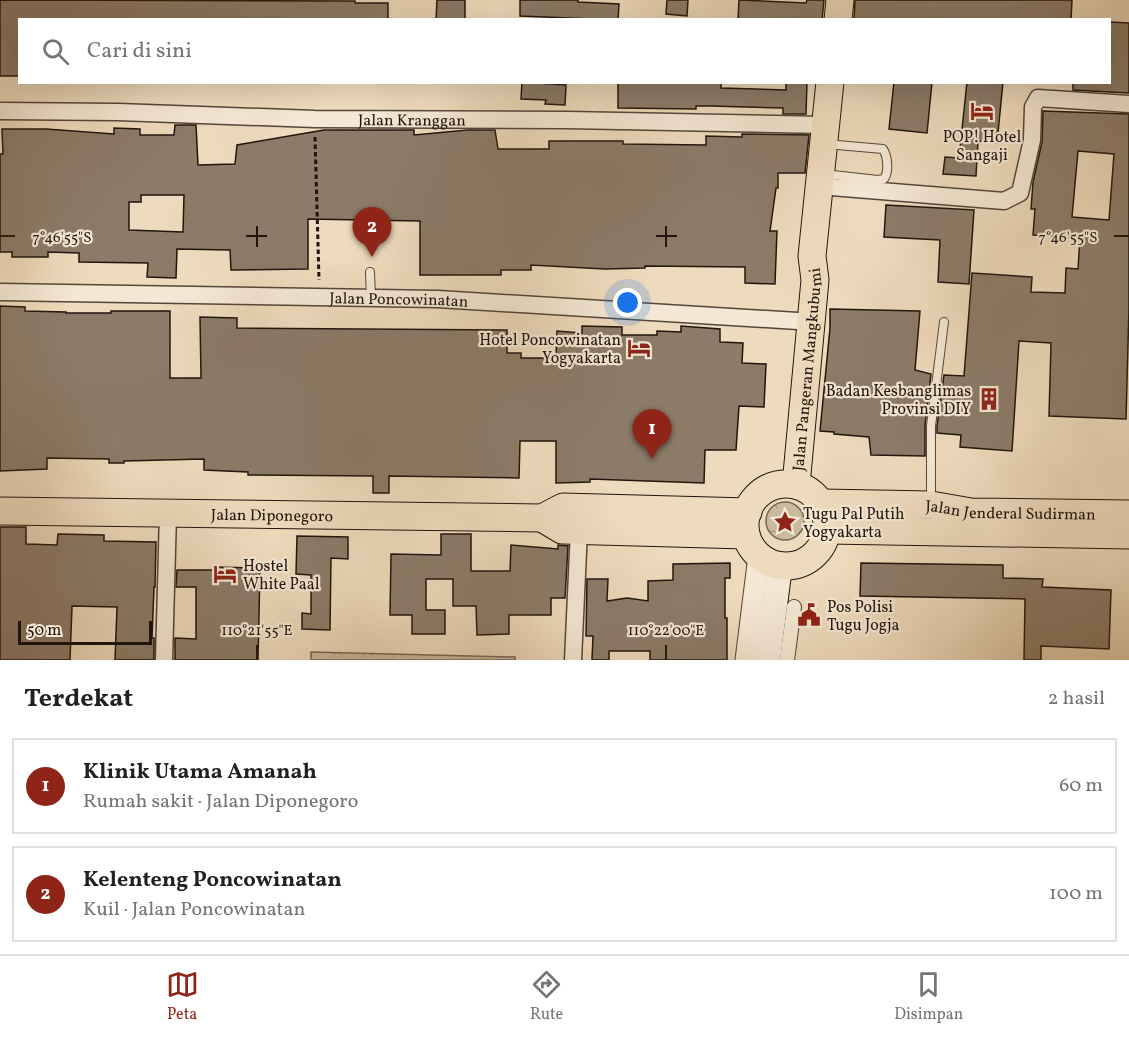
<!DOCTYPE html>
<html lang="id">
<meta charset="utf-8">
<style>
:root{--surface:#fff;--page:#f2f2f2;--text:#202124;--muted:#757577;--line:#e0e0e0;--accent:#8f2418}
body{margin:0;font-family:Vollkorn,serif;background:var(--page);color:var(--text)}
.scale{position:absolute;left:18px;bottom:15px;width:134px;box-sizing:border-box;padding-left:6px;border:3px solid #21150e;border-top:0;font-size:16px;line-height:21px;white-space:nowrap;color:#21150e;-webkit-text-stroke:4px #f4e7d3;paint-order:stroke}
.you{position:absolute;left:628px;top:303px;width:21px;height:21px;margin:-15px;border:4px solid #fff;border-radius:50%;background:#1a73e8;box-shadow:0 0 0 9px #1a73e833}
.badge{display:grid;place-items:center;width:39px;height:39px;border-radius:50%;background:var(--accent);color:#fff;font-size:20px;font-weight:700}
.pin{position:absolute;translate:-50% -50px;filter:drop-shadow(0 2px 3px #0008)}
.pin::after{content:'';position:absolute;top:32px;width:21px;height:18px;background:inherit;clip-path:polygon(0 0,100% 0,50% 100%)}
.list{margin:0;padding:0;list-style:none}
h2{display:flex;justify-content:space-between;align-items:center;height:78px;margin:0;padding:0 24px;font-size:26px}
h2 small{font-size:20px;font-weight:400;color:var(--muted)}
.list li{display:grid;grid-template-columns:39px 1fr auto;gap:18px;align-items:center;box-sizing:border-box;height:96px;margin:0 12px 12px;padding:0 12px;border:2px solid var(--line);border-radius:0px}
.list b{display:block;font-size:22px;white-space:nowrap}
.list p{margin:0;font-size:20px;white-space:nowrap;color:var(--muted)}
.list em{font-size:20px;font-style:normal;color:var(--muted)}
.icon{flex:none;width:33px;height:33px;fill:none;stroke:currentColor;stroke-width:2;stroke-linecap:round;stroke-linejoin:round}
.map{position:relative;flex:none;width:1129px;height:660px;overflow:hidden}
.search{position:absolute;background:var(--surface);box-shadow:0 6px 24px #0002;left:18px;right:18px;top:18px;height:66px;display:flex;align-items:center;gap:15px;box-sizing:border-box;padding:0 21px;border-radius:0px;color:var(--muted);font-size:22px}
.sheet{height:294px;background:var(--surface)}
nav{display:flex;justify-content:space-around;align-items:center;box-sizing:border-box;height:84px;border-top:2px solid var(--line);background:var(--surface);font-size:16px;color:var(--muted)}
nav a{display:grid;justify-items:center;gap:3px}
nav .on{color:var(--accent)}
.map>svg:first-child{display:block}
</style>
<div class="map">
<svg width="1129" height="660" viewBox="0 0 1129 660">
<defs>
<pattern id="forest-crowns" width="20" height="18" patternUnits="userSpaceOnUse" patternTransform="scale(1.5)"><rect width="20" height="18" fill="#cbb99e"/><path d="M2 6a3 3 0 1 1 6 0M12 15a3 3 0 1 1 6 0" fill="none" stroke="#ae9e87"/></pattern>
</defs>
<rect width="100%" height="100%" fill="#eedabc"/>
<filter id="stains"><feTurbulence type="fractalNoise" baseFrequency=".00333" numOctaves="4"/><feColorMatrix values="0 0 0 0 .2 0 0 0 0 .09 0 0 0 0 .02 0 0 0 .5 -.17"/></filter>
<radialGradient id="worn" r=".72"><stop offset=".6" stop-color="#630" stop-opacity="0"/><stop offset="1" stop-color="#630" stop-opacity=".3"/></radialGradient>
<g fill="url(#forest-crowns)" stroke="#766756" stroke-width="1.5">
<circle cx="785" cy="521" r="19"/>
<path d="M311,652L515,657V660H311Z"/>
</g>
<g fill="#8c7b68" stroke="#21150e" stroke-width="1.5" fill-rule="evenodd">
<path d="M0,0L355,1V3H388V20H20V76H0Z"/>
<path d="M437,0H465V20H436Z"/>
<path d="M520,0H578V2L619,4L618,20L520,16Z"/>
<path d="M667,0H688L687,16L666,14Z"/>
<path d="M739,0L806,3L807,0H824L822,20H738Z"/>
<path d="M855,0H1072L1071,20H854Z"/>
<path d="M1110,22L1129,23V93L1073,90V82H1110Z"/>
<path d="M522,82L566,85L565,105L545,104L546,100L521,99Z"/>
<path d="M618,82H721V88L786,90V82H807L806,114H783V108L710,106H696V109L618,108Z"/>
<path d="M894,82H932L927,133L889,129Z"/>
<path d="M967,82H1003L997,143L978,141L976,176L943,174L945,157L959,158Z"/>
<path d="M1043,111L1129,114V307L1126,419L1049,416L1051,343L1019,341L1012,451L960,447L961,435L937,433V426L944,375L964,376L972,273L1032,277L1031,292L1065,293L1066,268L1078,269L1080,238L1033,235L1035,209H1031L1033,182L1042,142ZM1078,151L1114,154L1109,220L1072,217Z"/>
<path d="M175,125H196L198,165L235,164L237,145L324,130H414V135L468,130H495L498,149H549V141H623V144L706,145V136L742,137V134L809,135L805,173H778V188H776L770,231H777L775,284L745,283V267L645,266V268L605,269L531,265V270H501V275H420V221L308,219V269L231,270L230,250L177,249L176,278L147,277L148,263L79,262V253L48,252V257H12V252H0V154H3L2,129H46L114,134V128L140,129V135H174ZM141,195H184L183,232L129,230V202H141Z"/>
<path d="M886,205L974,210L969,284L938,282L940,240L884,237Z"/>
<path d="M0,306L25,307V311L66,312V313H111V311H170V378H201L200,317L237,318V328L507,330V353H521V358H556L557,331L582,333V326L622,327V335H657V331L681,332V326L720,329V342L743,343L742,363L766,364L764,407L739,406L736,450H705L704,483L590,479V482L556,483V441H520L519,478L389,476V493H373V476L248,475V472L204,470V459L124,461V463H109V459L47,458V469L0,471Z"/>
<path d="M830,309L920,311L915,370L931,374L925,425V456L871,455L869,437L834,434V432L820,431L830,328Z"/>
<path d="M0,527H26V544L57,545L58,534L104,535V541L156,542L155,587H154L152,638H154V660H115L117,607L72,606L70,660H0Z"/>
<path d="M441,534H471V571H510L511,545L558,549V545L568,546L565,598H551V615H509V634L477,635L476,606H453V579H426V610H445V634H412V615H390L391,554L441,555Z"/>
<path d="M297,536L348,537V559L331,558L330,630L302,629V613L311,614V575L296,574Z"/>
<path d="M730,563V578H725V618H727V660H650V651H609V660H592L593,636H586L587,579H608L607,601L627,598L648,601V581L673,580V564Z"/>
<path d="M861,563L1003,565V578L1043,579L1042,587L1111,590L1109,649L1041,646V660H1024L1025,599L860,596Z"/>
<path d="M213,567L260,568L258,660H175V638L196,639V587H176L177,570H213Z"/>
</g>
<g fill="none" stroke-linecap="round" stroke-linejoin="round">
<g stroke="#54463a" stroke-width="10">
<g id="service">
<path d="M824,174L878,180L884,179C889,172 888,157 883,149L826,144"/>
<path d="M370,272L371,298"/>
<path d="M931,501V426L944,322"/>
</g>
</g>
<g stroke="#54463a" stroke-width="16">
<path id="pedestrian" d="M787,660L794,607"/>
</g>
<g stroke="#54463a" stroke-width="19">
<g id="minor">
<path id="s1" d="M0,111L118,112L315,119L567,120L825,125"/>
<path d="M819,186L1004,201L1020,193L1032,140L1033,107L1038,98L1129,104"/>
<path id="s2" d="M0,292L438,299L798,321"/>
<path d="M164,660L168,513"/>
<path d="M573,660L579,530"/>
</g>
</g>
<g stroke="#54463a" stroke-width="23">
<path id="tertiary" d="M746,660L759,556"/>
</g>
<g stroke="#21150e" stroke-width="26">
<path id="secondary" d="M768,660L780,566"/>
</g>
<g stroke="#21150e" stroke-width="29">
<g id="primary">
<path d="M838,20L840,0"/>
<circle cx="786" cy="525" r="41"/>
<path id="s3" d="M796,485L815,280L812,256L830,82"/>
<path id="s4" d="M822,503L931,505L971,512L1129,514"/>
<path id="s5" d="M0,511L542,518L563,507L748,512"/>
<path d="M542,518L562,530L746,535"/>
<path d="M828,530L1129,535"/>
</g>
</g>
<path stroke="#21150e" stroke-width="3" stroke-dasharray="4.5 3" stroke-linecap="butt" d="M315,137L319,280"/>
<use href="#service" stroke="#f4e7d3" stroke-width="8"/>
<use href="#pedestrian" stroke="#f4e7d3" stroke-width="14"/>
<use href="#minor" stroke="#f4e7d3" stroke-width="16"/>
<use href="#tertiary" stroke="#f4e7d3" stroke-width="21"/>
<use href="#secondary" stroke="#f4e7d3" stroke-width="24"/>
<use href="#primary" stroke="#eedabc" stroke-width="27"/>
</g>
<path fill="none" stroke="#21150e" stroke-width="2" d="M257,226V247M666,226V247M0,236H15M246,236H267M656,236H677M1114,236H1129M257,645V660M666,645V660"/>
<defs>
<g id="hotel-bare" transform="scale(1.8)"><path d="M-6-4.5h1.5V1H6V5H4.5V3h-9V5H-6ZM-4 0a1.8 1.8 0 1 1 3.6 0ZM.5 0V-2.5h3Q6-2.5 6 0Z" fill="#8f2418" stroke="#f4e7d3" stroke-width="2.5" paint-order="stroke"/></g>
<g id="building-bare" transform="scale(1.8)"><path d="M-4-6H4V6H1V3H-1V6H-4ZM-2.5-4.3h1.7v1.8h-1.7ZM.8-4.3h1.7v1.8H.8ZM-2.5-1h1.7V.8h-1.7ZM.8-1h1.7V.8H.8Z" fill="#8f2418" stroke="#f4e7d3" stroke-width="2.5" paint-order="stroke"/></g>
<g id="sight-bare" transform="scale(1.8)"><path d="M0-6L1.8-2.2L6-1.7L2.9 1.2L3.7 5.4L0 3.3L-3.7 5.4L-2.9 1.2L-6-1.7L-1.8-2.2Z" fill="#8f2418" stroke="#f4e7d3" stroke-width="2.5" paint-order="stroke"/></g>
<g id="civic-bare" transform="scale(1.8)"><path d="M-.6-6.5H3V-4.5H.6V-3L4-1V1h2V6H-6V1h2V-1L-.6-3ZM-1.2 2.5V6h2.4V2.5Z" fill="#8f2418" stroke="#f4e7d3" stroke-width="2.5" paint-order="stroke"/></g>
</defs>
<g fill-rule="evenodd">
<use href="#hotel-bare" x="982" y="111"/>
<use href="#hotel-bare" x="639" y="348"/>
<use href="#building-bare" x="989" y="399"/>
<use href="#sight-bare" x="785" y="522"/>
<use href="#hotel-bare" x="225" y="574"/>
<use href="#civic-bare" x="809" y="615"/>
</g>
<g text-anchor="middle" stroke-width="4.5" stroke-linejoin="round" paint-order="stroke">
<g font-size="16" fill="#21150e" stroke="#f4e7d3">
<text dy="6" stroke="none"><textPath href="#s1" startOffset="412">Jalan Kranggan</textPath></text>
<text dy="6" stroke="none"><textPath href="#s2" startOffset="399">Jalan Poncowinatan</textPath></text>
<text dy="6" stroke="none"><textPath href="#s3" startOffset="116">Jalan Pangeran Mangkubumi</textPath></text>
<text dy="6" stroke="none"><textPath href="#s4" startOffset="189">Jalan Jenderal Sudirman</textPath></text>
<text dy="6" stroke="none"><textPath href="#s5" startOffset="272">Jalan Diponegoro</textPath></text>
</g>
<g font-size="16" fill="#21150e" stroke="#f4e7d3" text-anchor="start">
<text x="982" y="142" text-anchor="middle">POP! Hotel<tspan x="982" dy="18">Sangaji</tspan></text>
<text x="621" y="345" text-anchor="end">Hotel Poncowinatan<tspan x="621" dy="18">Yogyakarta</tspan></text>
<text x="971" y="396" text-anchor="end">Badan Kesbanglimas<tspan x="971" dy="18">Provinsi DIY</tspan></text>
<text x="803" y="519">Tugu Pal Putih<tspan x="803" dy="18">Yogyakarta</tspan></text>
<text x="243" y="571">Hostel<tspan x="243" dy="18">White Paal</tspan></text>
<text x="827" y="612">Pos Polisi<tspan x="827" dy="18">Tugu Jogja</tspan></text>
</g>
</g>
<g font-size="15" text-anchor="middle" fill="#21150e" stroke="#f4e7d3" stroke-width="4.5" stroke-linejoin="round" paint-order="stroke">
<text x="62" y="242">7°46'55"S</text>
<text x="1068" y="242">7°46'55"S</text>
<text x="257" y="635">110°21'55"E</text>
<text x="666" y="635">110°22'00"E</text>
</g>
<rect width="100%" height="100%" filter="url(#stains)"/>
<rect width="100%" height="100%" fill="url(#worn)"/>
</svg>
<div class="scale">50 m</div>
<div class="you"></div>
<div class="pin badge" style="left:652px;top:459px">1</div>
<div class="pin badge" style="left:372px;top:257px">2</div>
<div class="search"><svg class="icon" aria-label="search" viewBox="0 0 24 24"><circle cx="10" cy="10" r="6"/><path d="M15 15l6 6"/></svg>Cari di sini</div>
</div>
<section class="sheet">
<h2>Terdekat<small>2 hasil</small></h2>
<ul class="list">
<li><span class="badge">1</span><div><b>Klinik Utama Amanah</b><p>Rumah sakit · Jalan Diponegoro</p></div><em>60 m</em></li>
<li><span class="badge">2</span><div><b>Kelenteng Poncowinatan</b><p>Kuil · Jalan Poncowinatan</p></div><em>100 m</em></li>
</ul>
</section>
<nav>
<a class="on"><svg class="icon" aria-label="map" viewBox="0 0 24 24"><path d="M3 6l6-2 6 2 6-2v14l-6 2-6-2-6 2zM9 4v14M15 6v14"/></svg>Peta</a>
<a><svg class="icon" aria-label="directions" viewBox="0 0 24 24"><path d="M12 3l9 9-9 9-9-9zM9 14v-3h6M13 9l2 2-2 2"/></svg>Rute</a>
<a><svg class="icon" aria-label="saved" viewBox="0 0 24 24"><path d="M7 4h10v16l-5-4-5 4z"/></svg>Disimpan</a>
</nav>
